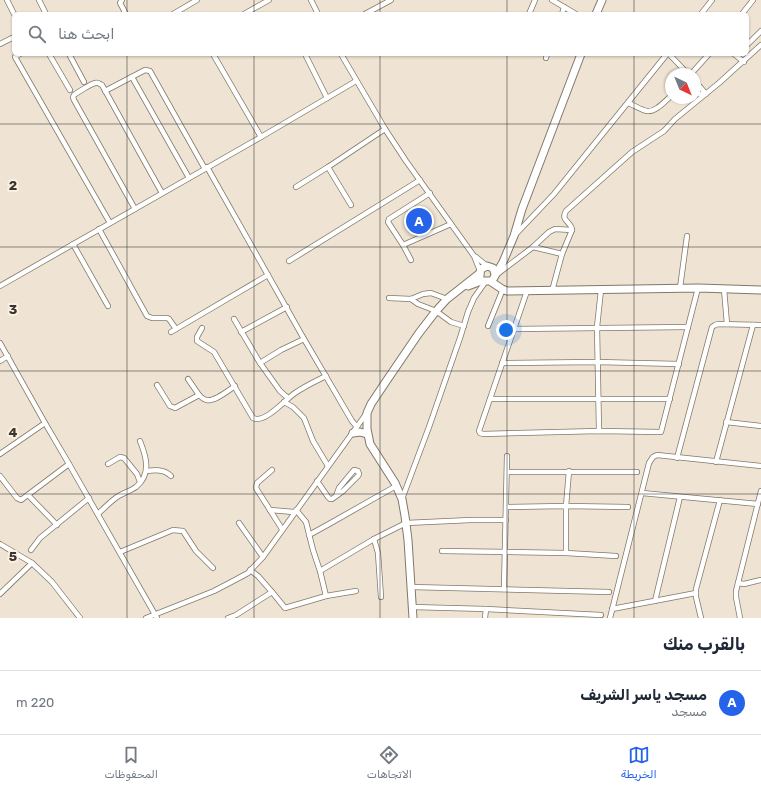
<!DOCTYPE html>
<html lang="ar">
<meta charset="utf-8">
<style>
:root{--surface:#fff;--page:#f6f6f7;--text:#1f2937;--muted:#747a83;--line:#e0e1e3;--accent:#2563eb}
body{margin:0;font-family:Rubik,"Noto Naskh Arabic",sans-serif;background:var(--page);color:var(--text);direction:rtl}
.compass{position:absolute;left:665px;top:68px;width:36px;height:36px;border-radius:50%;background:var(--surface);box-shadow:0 1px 3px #0004;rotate:137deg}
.you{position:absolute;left:506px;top:330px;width:14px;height:14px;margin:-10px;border:3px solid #fff;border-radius:50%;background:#1a73e8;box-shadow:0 0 0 6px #1a73e833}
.badge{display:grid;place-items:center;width:26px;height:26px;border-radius:50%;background:var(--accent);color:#fff;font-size:13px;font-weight:700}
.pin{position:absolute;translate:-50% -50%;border:2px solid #fff;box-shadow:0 1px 4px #0006}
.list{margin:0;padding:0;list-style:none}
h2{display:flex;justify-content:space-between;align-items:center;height:52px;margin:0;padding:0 16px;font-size:17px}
h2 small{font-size:13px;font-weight:400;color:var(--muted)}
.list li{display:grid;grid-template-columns:26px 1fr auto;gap:12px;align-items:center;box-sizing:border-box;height:64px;padding:0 16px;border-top:1px solid var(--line)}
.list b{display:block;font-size:15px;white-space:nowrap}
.list p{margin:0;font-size:13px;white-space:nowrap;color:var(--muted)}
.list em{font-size:13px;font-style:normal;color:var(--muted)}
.icon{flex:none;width:22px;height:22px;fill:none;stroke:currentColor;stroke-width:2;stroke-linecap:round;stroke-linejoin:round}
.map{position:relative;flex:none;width:761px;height:618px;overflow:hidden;direction:ltr}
.search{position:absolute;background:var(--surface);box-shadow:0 1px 3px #0004;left:12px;right:12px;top:12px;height:44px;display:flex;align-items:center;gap:10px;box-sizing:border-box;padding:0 14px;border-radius:6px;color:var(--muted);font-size:15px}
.sheet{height:116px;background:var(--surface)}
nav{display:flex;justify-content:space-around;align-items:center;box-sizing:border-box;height:56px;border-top:1px solid var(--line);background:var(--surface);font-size:11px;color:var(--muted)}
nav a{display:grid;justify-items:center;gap:2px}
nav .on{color:var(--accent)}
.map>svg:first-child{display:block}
</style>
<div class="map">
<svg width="761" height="618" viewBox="0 0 761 618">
<rect width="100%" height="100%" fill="#efe4d3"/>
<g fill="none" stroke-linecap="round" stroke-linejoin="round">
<g stroke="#817869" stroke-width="6">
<g id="street">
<path d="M7,0L14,14"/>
<path d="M39,0L46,14"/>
<path d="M122,0L120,3L126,14"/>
<path d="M311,0L318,14"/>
<path d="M552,0L576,14"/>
<path d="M173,14L197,0"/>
<path d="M244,14L269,0"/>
<path d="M365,14L391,0"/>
<path d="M529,14L535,0"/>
<path d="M562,14L564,7"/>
<path d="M701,14L712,0"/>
<path d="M742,14L753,0"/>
<path d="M0,44L14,37"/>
<path d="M747,45L761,31"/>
<path d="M20,54L15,57L110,223"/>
<path d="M49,54L70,90"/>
<path d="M69,54L84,82"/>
<path d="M213,54L261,137"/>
<path d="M305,54L327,98"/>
<path d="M341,54L385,129L406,161L474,256L480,271"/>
<path d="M669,54L688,74"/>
<path d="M734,54L744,62"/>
<path d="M546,58L547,54"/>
<path d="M691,74L709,54"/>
<path d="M132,77L189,178"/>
<path d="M695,81L706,94H695"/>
<path d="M105,91L145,70L150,71L205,169"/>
<path d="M628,103C634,105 641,110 647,111C656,112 664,102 671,96"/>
<path d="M207,167L304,339L352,421L357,427"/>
<path d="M296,187L328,167"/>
<path d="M430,193L389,219L388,222L403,245L451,224"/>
<path d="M351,205L328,167L385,129"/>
<path d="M135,209L74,100L73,97L74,95C78,92 91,84 95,83C99,82 99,84 102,85L162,193"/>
<path d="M99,229L147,316L152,318H167L169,319L176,329"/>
<path d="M515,235L554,194L667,54"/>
<path d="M73,244L108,306"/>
<path d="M403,245L411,260"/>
<path d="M533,247L562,254"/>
<path d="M476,257L487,266"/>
<path d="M289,261L420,180"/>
<path d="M496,275L533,247L549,232L555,229L572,230"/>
<path d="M0,286L261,137L356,81"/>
<path d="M680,288L687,236"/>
<path d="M724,289L727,324"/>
<path d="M527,291L480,428L479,431L480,433L483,434L599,431L661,432L698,288"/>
<path d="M552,291L562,254L572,230C572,222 560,221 566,211L632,152L664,131L675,119L719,83L761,45"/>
<path d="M389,298L411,299L423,294L431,293L447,299"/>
<path d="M411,299L418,304L436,311L451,322L464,326"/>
<path d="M234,319L260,363"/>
<path d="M488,326L503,289"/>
<path d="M202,328L197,337V341L214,352L253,418L256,419C268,420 285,400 295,393C305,386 316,381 326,376"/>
<path d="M514,329L688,327"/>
<path d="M171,332L268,275"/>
<path d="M241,332L287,307"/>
<path d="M0,343L45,423L69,464L157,618"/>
<path d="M0,361L8,356"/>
<path d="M502,363L597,362L679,364"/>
<path d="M188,379L199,395"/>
<path d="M157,385L170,406L175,408L199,395C201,397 204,400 207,400C214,402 229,390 235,386"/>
<path d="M288,398L280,391L260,363L281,350L304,339"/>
<path d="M490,399H670"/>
<path d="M284,402L293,407L304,418L313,441L328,466"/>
<path d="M726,422L761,426"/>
<path d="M599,431L597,327L601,290"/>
<path d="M0,454L45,423"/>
<path d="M677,458L712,327L715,325L718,324L761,325"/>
<path d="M716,462L753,325"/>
<path d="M108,464L120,457L124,458L137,474L140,482"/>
<path d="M272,470L257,483L256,488L282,529"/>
<path d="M146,471C155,470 164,469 171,476"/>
<path d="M507,472H637"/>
<path d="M0,476L17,498L21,500L69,464"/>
<path d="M317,481L328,497L330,499H332L343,491L358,476L359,474L358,471L354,470L339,488L336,496"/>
<path d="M642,493L758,504"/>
<path d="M28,495L57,525"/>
<path d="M402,499L429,427L460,338L468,312L474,298L486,281"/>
<path d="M506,507L566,506L628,507"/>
<path d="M270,510L294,512"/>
<path d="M296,510L306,522L313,550L320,571L326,596"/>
<path d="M98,514C104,508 110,502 117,497C123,493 130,491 136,487C152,474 146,456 140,441"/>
<path d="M239,523L263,557"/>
<path d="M309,535L329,524L396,486"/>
<path d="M374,539L378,553L381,597"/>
<path d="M0,544L32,563L52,582L80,618"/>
<path d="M31,550L40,538L89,498"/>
<path d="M442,551L566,553L616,556"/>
<path d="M120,552L173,530L183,531L196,551L213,568"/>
<path d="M566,553V506L569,471"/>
<path d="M250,570L258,576L272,592L285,608L326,596L356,591"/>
<path d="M320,571L374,539L406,523L471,520H506"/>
<path d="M738,583L744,584L761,580"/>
<path d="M411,587L609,592"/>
<path d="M504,589L507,456"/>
<path d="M0,594L32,563"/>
<path d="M655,601L680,497"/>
<path d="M412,607L486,609L601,615"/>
<path d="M612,609L696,593"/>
<path d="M146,618L214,591L235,580L248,573L263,557L366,414"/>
<path d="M228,618L236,615L272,592"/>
<path d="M485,618L486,609"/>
<path d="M610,618L649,463L653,457L657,455L761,466"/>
<path d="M701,618L696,597V589L720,500"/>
<path d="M740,618L736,597V591L761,491"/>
</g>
</g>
<g stroke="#817869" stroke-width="9">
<g id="secondary">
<path d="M596,14L602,0"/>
<path d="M480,276V273L481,269L487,266L493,268L495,274"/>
<path d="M492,281L503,262L514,236L522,209L581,54"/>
<path d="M468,286L481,281H490L502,289L507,291L698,288L761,290"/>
<path d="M353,433L360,432L367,434"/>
<path d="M413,618L408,540L405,516L402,499L395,483L370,444L367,429V413L371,404L385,383L419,333L436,311L447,299L480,273"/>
</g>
</g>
<use href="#street" stroke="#fff" stroke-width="4.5"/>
<use href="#secondary" stroke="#fff" stroke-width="7"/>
</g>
<path fill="none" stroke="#39352f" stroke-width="1" stroke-opacity="0.55" d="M127,0V14M254,0V14M380,0V14M507,0V14M634,0V14M127,54V618M254,54V618M380,54V618M507,54V618M634,54V618M0,124H761M0,247H761M0,371H761M0,494H761"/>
<g font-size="13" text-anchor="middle" font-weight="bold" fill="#39352f" stroke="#fcf1e0" stroke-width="4" stroke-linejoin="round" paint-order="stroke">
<text x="13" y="190">2</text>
<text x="13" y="314">3</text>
<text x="13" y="437">4</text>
<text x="13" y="561">5</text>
</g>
</svg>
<svg class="compass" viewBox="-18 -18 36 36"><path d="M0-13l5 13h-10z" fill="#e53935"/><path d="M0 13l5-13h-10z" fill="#747a83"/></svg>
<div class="you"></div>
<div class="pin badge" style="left:419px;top:221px">A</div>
<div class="search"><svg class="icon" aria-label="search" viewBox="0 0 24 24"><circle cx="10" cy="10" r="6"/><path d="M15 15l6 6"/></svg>ابحث هنا</div>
</div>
<section class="sheet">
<h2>بالقرب منك<small></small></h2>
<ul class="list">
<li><span class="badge">A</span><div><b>مسجد ياسر الشريف</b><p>مسجد</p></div><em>220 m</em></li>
</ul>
</section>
<nav>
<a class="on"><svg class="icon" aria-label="map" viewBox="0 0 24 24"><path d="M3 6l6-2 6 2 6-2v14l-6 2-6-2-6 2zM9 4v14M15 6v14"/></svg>الخريطة</a>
<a><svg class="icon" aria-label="directions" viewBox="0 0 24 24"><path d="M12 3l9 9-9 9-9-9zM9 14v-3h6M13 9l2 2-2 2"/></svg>الاتجاهات</a>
<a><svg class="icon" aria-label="saved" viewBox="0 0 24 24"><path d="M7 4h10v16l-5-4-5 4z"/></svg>المحفوظات</a>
</nav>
